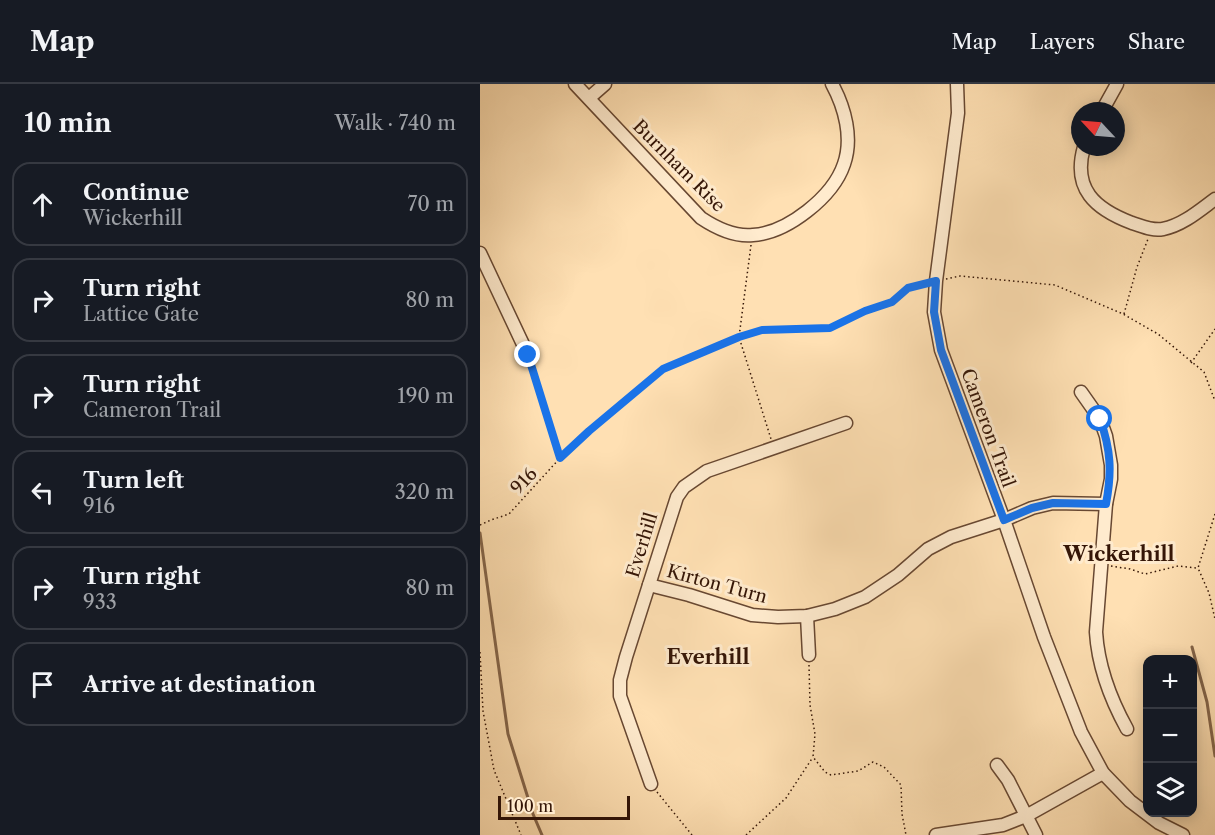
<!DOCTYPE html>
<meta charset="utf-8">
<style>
:root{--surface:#171b24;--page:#242831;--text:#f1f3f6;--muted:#9ea1a6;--line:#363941}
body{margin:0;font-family:"Libre Caslon Text",serif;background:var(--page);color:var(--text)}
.controls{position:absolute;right:18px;bottom:18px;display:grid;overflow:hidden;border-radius:12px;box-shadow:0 3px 15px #0003}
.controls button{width:54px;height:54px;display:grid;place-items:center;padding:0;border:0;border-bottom:2px solid var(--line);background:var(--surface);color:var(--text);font:30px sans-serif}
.compass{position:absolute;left:591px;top:18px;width:54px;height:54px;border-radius:50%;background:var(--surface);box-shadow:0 3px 15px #0003;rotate:296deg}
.scale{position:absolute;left:18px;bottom:15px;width:132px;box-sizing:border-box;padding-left:6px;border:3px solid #351607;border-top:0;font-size:16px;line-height:21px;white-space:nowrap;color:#351607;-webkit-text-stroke:4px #ffebce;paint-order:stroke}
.stop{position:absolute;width:18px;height:18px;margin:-14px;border:4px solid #1a73e8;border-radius:50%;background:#fff}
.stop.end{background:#1a73e8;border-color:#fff;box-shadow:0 2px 6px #0008}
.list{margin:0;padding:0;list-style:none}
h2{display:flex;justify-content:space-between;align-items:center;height:78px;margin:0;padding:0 24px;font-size:26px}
h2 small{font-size:20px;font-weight:400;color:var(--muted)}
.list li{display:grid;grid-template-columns:39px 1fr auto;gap:18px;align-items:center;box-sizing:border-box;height:84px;margin:0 12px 12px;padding:0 12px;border:2px solid var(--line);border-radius:18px}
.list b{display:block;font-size:22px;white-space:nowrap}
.list p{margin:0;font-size:20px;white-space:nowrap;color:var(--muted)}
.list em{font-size:20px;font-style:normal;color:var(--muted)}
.icon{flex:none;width:33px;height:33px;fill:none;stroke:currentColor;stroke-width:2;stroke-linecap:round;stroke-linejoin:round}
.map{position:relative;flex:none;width:735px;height:751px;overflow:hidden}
header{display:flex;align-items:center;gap:36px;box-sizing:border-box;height:84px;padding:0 30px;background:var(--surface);border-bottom:2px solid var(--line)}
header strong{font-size:28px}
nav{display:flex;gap:33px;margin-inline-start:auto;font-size:21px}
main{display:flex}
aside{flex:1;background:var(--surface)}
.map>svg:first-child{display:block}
</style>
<header>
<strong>Map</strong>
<nav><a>Map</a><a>Layers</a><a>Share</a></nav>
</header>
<main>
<aside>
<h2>10 min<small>Walk · 740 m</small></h2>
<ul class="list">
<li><svg class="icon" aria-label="ahead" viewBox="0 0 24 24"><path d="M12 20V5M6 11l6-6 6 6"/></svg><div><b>Continue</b><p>Wickerhill</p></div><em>70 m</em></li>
<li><svg class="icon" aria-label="right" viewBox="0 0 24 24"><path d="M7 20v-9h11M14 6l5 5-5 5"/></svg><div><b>Turn right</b><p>Lattice Gate</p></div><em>80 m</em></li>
<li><svg class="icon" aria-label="right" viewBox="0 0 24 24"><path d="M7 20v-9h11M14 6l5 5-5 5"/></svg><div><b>Turn right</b><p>Cameron Trail</p></div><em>190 m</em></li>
<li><svg class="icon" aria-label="left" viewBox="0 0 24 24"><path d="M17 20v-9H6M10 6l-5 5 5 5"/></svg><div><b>Turn left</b><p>916</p></div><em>320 m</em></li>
<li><svg class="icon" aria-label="right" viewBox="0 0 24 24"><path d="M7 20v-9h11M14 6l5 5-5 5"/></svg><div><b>Turn right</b><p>933</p></div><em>80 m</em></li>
<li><svg class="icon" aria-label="arrive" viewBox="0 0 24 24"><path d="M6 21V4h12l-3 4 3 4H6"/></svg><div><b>Arrive at destination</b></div></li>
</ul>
</aside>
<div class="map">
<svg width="735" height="751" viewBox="0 0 735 751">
<rect width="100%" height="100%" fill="#ffe0b3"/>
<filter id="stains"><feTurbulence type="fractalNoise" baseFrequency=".00333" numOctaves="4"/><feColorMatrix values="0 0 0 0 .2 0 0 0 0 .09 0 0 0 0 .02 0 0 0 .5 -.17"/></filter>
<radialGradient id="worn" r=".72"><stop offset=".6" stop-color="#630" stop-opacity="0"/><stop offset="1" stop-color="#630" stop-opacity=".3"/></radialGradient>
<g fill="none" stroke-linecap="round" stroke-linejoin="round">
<g stroke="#85664b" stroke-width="3">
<path d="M0,449L28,650L53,730L62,751"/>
<path d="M712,563L727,618L735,672"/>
</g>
<g stroke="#684832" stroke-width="15">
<g id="minor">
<path d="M95,0L221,134C236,144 254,153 273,151C307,149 353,113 364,80C373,54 365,24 352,0"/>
<path d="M477,0L478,29L456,197L454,228L461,266L524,436L564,553L601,648L623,689L650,717L679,739L703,751"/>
<path d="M109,14L125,0"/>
<path d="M622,27L637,0"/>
<path d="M604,63C592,105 615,125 652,139C662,142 672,147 683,145C703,141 720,126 735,115"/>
<path d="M0,169L48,271"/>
<path d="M601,308L620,335L626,352L631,381V395L626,420L616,548C618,581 631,616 647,645"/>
<path d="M169,501L209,511L272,531L298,533L327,532L355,525L385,513L418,491L448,465L471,453L524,436L552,424L573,419L626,420"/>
<path d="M327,532L329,571"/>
<path d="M517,681L528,696L556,751"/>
<path d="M171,700L140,612V596L146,573L197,413L204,403L227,387L366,339"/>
<path d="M456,751L523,741L546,732L623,689"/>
</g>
</g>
<g stroke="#351607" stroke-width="1.5" stroke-dasharray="1.5 3" stroke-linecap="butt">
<path d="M271,161L259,253L291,355"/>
<path d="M466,195L480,192L575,201L643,230L678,250L724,288L735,317"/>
<path d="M644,230L657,183L668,155"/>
<path d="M711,279L735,245"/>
<path d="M51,280L80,373"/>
<path d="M735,430L718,484L729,509L735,535"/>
<path d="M0,441L11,436L29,430L80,374L109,347L183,285L259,253L282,246L350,244L385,227L412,218L428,204L444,201"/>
<path d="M631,482L650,485L665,490L698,482L717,484"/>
<path d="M0,568L3,627L14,686L41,751"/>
<path d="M329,581L330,621L335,650L333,673L345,688L351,691L378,687L393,678L404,683L421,701L422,730L426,751"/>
<path d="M177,708L212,751"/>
<path d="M266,751L306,714L333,673"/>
</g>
<use href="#minor" stroke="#ffebce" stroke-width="12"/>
</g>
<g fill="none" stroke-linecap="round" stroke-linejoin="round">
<path stroke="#1a73e8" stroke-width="8" d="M48,271L80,374L109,347L183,285L259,253L282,246L350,244L385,227L412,218L428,204L456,197L454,228L461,266L524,436L552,424L573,419L626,420C632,388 631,366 620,335"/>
</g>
<g text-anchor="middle" stroke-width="6" stroke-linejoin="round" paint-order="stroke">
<g font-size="18" fill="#351607" stroke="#ffebce">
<text transform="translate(199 82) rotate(45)" y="6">Burnham Rise</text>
<text transform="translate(508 344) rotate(70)" y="6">Cameron Trail</text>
<text transform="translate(44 397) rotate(-47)" y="6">916</text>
<text transform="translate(162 461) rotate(-73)" y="6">Everhill</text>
<text transform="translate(237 500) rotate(15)" y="6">Kirton Turn</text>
</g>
<g font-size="20" font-weight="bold" fill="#351607" stroke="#ffebce">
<text x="639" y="477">Wickerhill</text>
<text x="228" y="580">Everhill</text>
</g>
</g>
<rect width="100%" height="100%" filter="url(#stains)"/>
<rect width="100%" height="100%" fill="url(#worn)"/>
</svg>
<div class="controls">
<button>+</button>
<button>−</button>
<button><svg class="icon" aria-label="layers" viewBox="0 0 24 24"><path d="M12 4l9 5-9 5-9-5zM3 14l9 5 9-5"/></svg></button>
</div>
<svg class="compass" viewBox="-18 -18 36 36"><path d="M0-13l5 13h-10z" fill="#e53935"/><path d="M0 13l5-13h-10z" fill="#9ea1a6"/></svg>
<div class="scale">100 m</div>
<div class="stop" style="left:620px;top:335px"></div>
<div class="stop end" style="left:48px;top:271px"></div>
</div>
</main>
